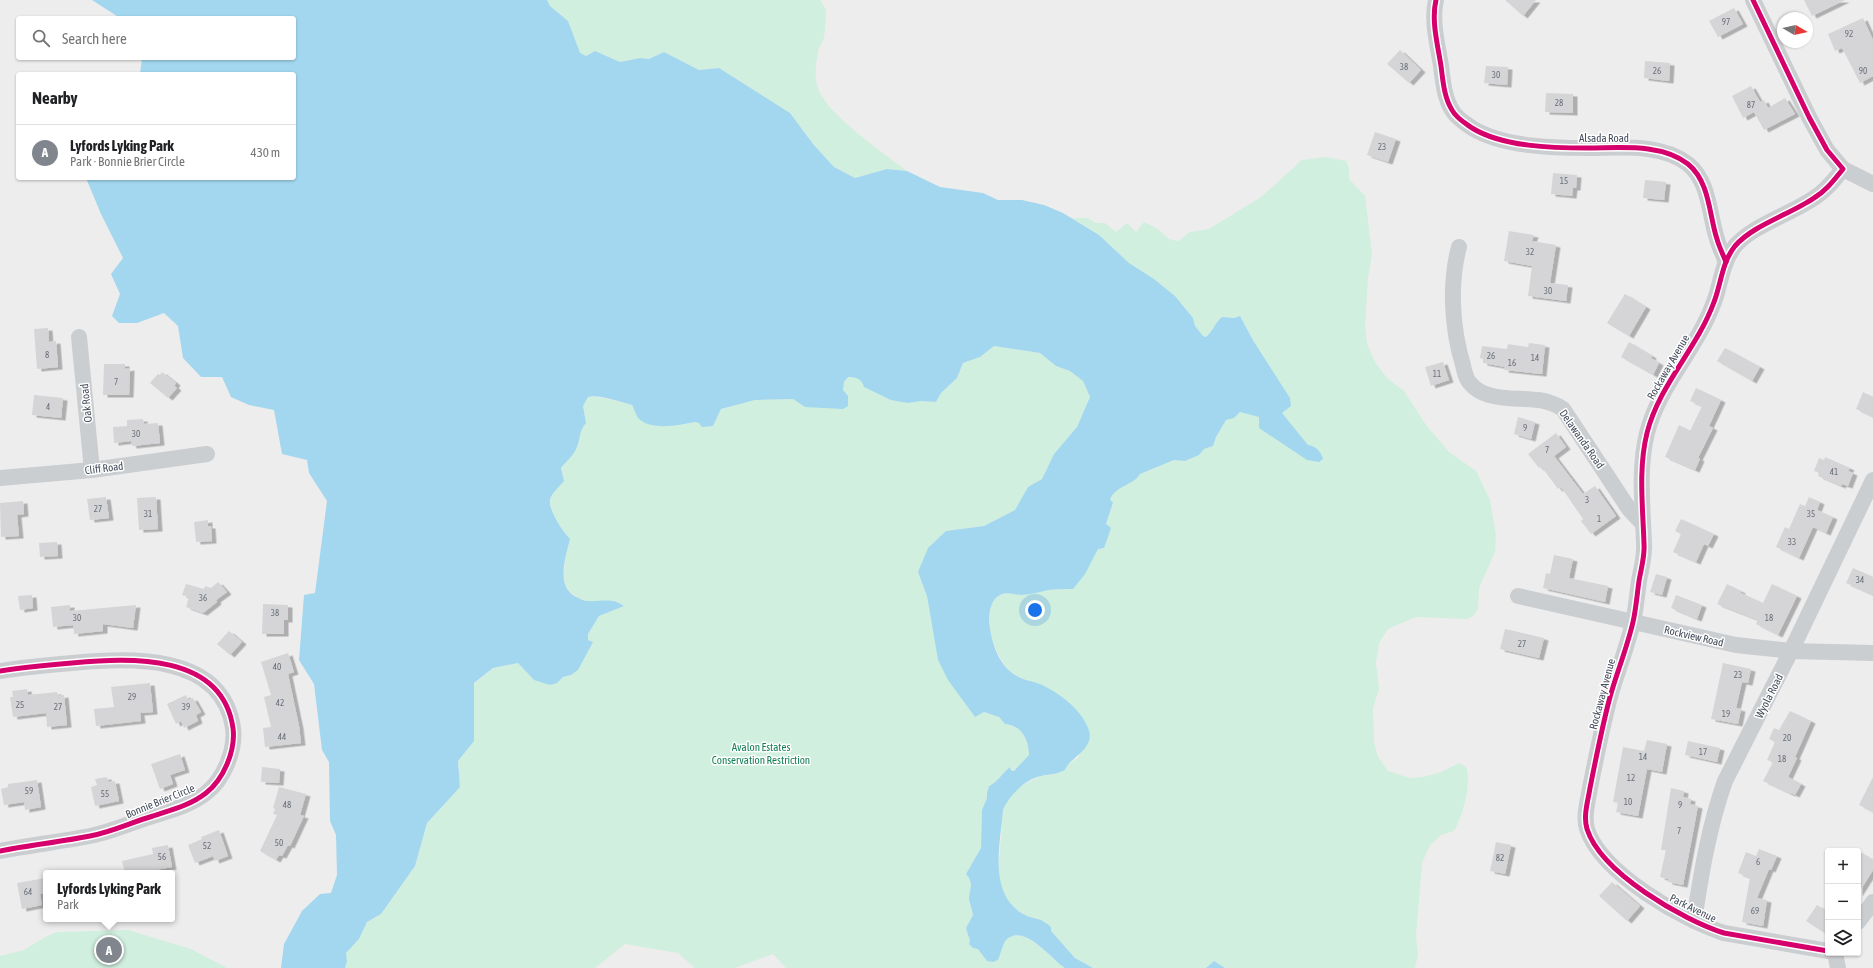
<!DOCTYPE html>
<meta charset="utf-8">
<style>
:root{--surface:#fff;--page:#f2f2f2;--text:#202124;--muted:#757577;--line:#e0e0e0;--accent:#80858e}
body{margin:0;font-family:"Asap Condensed",sans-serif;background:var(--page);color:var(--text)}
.controls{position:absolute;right:12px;bottom:12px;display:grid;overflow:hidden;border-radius:4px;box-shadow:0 1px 3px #0004}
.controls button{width:36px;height:36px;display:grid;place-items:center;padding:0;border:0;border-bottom:1px solid var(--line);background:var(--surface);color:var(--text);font:20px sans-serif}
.compass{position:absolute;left:1777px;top:12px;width:36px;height:36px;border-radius:50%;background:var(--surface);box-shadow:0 1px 3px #0004;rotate:99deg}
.you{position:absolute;left:1035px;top:610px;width:14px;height:14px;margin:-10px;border:3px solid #fff;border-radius:50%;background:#1a73e8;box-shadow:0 0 0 6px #1a73e833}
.badge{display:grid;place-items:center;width:26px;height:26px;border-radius:50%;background:var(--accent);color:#fff;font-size:13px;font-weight:700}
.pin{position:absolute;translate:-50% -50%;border:2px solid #fff;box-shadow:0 1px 4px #0006}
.popup{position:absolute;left:43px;top:870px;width:132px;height:52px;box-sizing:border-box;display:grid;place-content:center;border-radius:4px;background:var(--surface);filter:drop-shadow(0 1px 3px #0005);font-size:13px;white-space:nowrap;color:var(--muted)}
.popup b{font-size:15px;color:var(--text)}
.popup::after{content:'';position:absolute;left:50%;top:100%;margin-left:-8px;border:8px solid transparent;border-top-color:var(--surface)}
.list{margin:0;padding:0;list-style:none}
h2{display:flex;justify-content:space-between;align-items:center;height:52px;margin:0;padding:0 16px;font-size:17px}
h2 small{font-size:13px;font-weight:400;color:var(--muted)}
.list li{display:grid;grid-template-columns:26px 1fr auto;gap:12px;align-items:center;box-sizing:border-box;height:56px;padding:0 16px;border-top:1px solid var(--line)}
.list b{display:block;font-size:15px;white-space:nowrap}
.list p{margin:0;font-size:13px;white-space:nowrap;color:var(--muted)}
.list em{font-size:13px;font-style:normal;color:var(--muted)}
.icon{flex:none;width:22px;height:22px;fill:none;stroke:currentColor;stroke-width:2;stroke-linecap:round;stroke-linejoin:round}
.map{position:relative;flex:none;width:1873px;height:968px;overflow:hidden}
.search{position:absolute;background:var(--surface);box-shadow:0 1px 3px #0004;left:16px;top:16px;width:280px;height:44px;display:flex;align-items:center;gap:10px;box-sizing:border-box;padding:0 14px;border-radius:4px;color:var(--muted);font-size:15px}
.panel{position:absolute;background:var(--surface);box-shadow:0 1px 3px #0004;left:16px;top:72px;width:280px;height:108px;border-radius:4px}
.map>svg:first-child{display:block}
</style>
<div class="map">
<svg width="1873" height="968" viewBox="0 0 1873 968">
<defs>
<filter id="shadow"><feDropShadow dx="4.5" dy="2.5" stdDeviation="0" flood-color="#0004"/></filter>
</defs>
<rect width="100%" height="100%" fill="#eeeded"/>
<g fill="#d0efdf">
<path d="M547,0H820C822,3 825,7 826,11C826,15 825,37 823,41C821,45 819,46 818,52C816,64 814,76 818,88C826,114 885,154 907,171L887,169L855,178L834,167L813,144L790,113L719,68L699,70L664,52L649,59L640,58L620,62L595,51L586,56L579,53L568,21L550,6Z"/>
<path d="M1326,157L1346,161L1349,167V179L1365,196L1372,254L1368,277L1365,327L1367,344L1375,362L1387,378L1404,391L1426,425L1449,452L1476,471L1490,500L1496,535L1495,552L1479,588L1478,609L1473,616L1467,619L1416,617L1388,629L1379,643L1376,663L1379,689L1373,708L1374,742L1378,757L1388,771L1410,778L1423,777L1441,772L1459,763L1466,767C1472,783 1463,816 1454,831L1441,835L1430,845L1422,863L1416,935L1418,955L1415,968H1225L1214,961L1206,968H1093L1075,958L1041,920L1024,915L1011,905L1003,893L998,875L1003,810L1007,801L1018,788L1040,776L1052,775L1079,757L1041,685C1030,681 1016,678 1008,669C995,655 977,608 1000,595C1007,591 1014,595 1021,595C1030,595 1039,592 1048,590C1056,589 1064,589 1073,589C1095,562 1102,536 1113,504L1110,499C1118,484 1133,486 1140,474L1174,460L1185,461L1199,455L1204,449L1213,446L1216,437L1226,420L1234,418L1240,412L1260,417L1307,459L1308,445L1281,413L1254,342L1240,316L1234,318L1222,317C1214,324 1213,331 1206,337L1203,336L1195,326L1193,318L1175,296L1154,279L1129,263L1099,235L1072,218H1088L1096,223H1105L1116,232L1127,223L1136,232L1144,222L1158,229L1169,239L1178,241L1190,232L1209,229L1261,197L1302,160Z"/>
<path d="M994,346L1040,353L1056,366L1070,371L1083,381L1090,397L1077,427L1054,454L1042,479L1028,487L1015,510L984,526L946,531L918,572L927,596L938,660L975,717L983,712L999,717L1005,724C1022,725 1029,741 1030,755L1014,771L1010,767C1002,773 998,782 989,786L987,793V798L982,810L981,848L966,874C975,885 969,888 969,899C970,904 972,910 973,915L966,928L970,941L993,962L998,960C1002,954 1001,945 1006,940C1024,923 1052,960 1065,968H786L773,954L735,968H695L678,953L625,944L595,968H345L347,961L346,953L359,939L367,922L381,914L415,866L427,823L460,787L458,761L474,741V684L493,668L518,663L534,680L557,683L563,677L571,675L592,642L588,640V634L599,616L616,609C565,596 556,595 570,539C563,532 548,510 550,499C552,493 560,486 564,481L561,468L578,445L579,432L586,423L583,406L588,397C598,395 620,402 632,405L639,419L666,426L695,422L713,426L721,409L755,400L793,399L805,407L843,390L844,382L848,377H856L863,382L908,403L921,401L936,402L941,393L957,378L963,363L980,357Z"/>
<path d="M128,930L191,949L227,968H0V956L24,950L45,937L57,932Z"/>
</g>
<g fill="#a2d7ef">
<path d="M92,0H547L550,6L568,21L580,53L586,56L595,51L620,62L640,58L649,59L664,52L699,70L719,68L790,113L813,144L834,167L855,178L887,169L907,171L940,187L983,193L998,200H1022L1044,205L1063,213L1099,235L1129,263L1154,279L1175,296L1193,318L1195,326L1203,336L1206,337C1213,331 1214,324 1222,317L1234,318L1240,316L1254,342L1290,398L1291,406L1282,413L1308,445C1316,446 1321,452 1323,459L1319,462L1307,460L1259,428V417L1240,412L1234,418L1226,420L1216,437L1213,446L1204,449L1199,455L1185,461L1174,460L1140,474C1133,486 1118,484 1110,499L1113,503L1106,524L1111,528L1104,548L1098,549L1085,574L1073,589C1064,589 1056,589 1048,590C1039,592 1030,595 1021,595C1014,595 1007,591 1000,595C991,599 989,612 989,621C991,641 998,666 1017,676C1023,680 1032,681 1040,684C1058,692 1081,709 1088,728C1097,749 1069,757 1065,770C1054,775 1051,774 1041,776C1025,779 1009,796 1003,810C1000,846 988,893 1023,914C1028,917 1035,918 1041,920C1044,922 1048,924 1051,927V931L1075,958L1093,968H1065C1052,960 1024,922 1006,940C1002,945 1001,954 998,960L993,962L987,961L978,949L973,948L969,944L970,941L966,928L973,915C972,910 970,904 969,899C969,888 975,885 966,874L981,848L982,810L987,798V793L989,786C998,782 1002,773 1010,767L1011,770L1014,771L1029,755C1029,741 1022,725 1005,724L999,717L984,712L975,717L948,680L938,660L927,596L918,572L928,548L946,531L984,526L1015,510L1028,487L1042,479L1054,454L1077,427L1090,397L1083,381L1070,371L1056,366L1040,353L994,346L980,357L963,363L957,378L941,393L936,402L921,401L908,403L891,400L864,387C862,379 856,377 848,377L844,382L843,390L848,396V406L843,409L805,407L793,399L755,400L721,409L713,426L702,427L699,423L695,422C679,425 653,431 639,419C636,416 634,408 632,405C620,402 598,394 588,397L583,406L586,423C579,432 581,434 578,444C575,455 567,460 561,468L564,481C560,486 552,493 550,499C548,510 563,532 570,539C566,556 555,586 576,597C580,598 583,601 587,601C602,602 611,597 624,606L599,616L588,634V640L593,642L578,670L571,675L563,677L557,683L550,685L534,680L518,663L493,668L474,683V741L458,761L460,787L427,823L415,866L381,914L367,922L359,939L346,953L347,961L345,968H281L284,944L302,911L320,894L331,893L337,875L336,835L330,821L329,762L322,750L314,684L299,660L304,595L315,593L327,501L309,473L307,460L282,454L274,410L249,405L231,397L222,377H201L183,358L178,326L164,313L137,323H119L112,316L120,294L111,274L123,258L101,214L86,178H294V74H140L142,58H294V18H120Z"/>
<path d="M1214,961L1225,968H1206Z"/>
</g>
<g fill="#d5d5d7" filter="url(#shadow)">
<path d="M1505,0H1536L1523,16Z"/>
<path d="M1804,0H1845L1812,16Z"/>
<path d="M1734,8L1743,24L1718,37L1709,21Z"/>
<path d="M1863,18L1873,40V76L1860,83L1842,48L1835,51L1828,34Z"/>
<path d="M1400,50L1421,70L1409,83L1387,64Z"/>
<path d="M1645,61L1670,63L1669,81L1644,78Z"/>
<path d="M1486,66L1508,67L1507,85L1484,83Z"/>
<path d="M1751,86L1760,102L1764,100L1768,108L1785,98L1795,114L1764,130L1754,112L1743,118L1732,96Z"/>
<path d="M1546,93L1573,94V113L1545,112Z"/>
<path d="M1375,132L1396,139L1388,162L1367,155Z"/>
<path d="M1553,173L1577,175L1576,188H1573L1572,196L1551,194Z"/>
<path d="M1645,180L1666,182L1664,200L1643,198Z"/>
<path d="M1509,231L1534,235L1532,241L1556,245L1550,283L1568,285L1566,301L1528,296L1532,266L1504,261Z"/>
<path d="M1625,294L1646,307L1629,336L1607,323Z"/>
<path d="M48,328L49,342L56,341L58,367L37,369L34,329Z"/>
<path d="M1629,342L1652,356L1651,358L1659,363L1653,375L1621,357Z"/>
<path d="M1529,343L1545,345L1542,374L1504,370L1505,367L1483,363V359L1480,358L1482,346L1507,349L1508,344L1528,347Z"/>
<path d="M1725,348L1760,367L1752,381L1717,361Z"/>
<path d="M1443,362L1449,380L1431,386L1425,367Z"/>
<path d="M104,364H125V369L130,368L129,395H103Z"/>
<path d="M162,372L176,383L174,386L177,388L168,398L150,383L158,374L160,375Z"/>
<path d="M1696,388L1721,400L1709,426L1713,428L1698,458L1700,459L1695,470L1665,457L1679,425L1690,431L1702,406L1690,401Z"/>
<path d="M1863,392L1873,397V417L1856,409Z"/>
<path d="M34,395L63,398L61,418L32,415Z"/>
<path d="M1518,417L1535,422L1531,439L1514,434Z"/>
<path d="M143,419L144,424L158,423L160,443L132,446L131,441L114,443L113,427L127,426V420Z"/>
<path d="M1556,433L1566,447L1554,456L1583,494L1595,486L1616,516L1591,534L1581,521L1583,519L1561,487L1558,489L1541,466L1539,468L1528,454Z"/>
<path d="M1825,457L1850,468L1848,471L1853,473L1848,486L1842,484L1841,486L1818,476L1819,473L1814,471L1819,458L1824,460Z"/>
<path d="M106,497L109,518L90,520L87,499Z"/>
<path d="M156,497L158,529L139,530L137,498Z"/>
<path d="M1809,497L1820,502L1817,510L1833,517L1826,533L1813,527L1799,558L1776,547L1785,527L1789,529L1800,504L1805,506Z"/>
<path d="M23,501L24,514L17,515L19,536L1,537L0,503Z"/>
<path d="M1681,519L1714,534L1708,546L1704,544L1696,562L1673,552L1681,534L1675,531Z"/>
<path d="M208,520V526H211L212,541L196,542L194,522Z"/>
<path d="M57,542L58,556L40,557L39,543Z"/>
<path d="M1554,555L1573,559L1569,578L1608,586L1605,602L1543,588L1546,573L1550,574Z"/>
<path d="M1853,568L1873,577V595L1846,583Z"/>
<path d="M1656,574L1667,577L1662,595L1650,592Z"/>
<path d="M218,582L227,592L216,600L217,602L203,613L186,607L189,597L182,595L186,584L204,589L205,586L211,588Z"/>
<path d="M1727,584L1741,591V593L1763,603L1772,584L1797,596L1778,635L1756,624L1758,620L1717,604Z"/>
<path d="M32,595L33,608L20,610L18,596Z"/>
<path d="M1676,595L1702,605L1697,619L1671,608Z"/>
<path d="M263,604L288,605V620H284V634H262Z"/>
<path d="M70,605V611L136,605L133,628L103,624V631L74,634L73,625L53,627L51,607Z"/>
<path d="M1505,629L1544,638L1539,658L1500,649Z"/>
<path d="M229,631L242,642L230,655L217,644Z"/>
<path d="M288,653L294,672L288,674L299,726L301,743L265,747L263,728L271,727L264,697L271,695L261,662Z"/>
<path d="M1723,663L1751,669L1748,683L1742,682L1736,708L1741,709L1738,724L1711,719Z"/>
<path d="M150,683L153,712L140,713L141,721L96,726L94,709L114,707L111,687Z"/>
<path d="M27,689L28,695L57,692L58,696L64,695L67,725L47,727L46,713L13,717L10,697H13L12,691Z"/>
<path d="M186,695L188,700L193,698L201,712L196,715L198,721L184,728L181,721L176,724L167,704Z"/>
<path d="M1790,711L1811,721L1795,757L1797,758L1788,777L1801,784L1795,795L1791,793V794L1763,781L1773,762L1767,760L1775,742L1769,739L1774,728L1779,730Z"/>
<path d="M1647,740L1667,744L1662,772L1647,769L1638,816L1616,812L1618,803L1613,802L1623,747L1644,751Z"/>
<path d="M1688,741L1720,748L1717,762L1685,755Z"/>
<path d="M180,754L185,770L170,775L173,784L160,789L151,764Z"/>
<path d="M262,767L280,769L279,783L261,782Z"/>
<path d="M107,777L108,782L115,781L119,801L95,806L91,787L97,785L95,779Z"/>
<path d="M1873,777V812L1859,805Z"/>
<path d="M37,780L41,807L25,810L24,802L4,805L1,789L8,787V784Z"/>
<path d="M279,787L306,794L300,815L304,816L290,846L288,845L282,856L279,855L276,860L260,851L277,815L273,814L275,809L273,808Z"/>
<path d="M1671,788L1684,791L1683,797L1691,799L1690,804L1698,806L1683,885L1668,882V879L1660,877L1666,850H1661Z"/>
<path d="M219,830L228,856L215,861L213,856L195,863L188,845L202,839L201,837Z"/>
<path d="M1496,842L1511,845L1505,874L1490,871Z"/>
<path d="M168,845L172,867L138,873H125L122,861L153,854L152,848Z"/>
<path d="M1759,849L1777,856L1771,870L1769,869L1757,898L1767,900L1763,926L1742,922L1750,878L1738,873L1746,852L1756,856Z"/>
<path d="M1858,851L1873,860V870L1858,894Z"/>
<path d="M46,878V893L40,894L42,905L22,909L17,883Z"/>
<path d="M1612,882L1640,906L1627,921L1599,896Z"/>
<path d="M1817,905L1828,912V935L1806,921Z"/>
</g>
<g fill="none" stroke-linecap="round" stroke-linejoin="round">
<g stroke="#cbced1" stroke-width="16">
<path d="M1436,0C1431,21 1438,46 1441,66C1443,81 1444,97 1452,110C1456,118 1465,123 1472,128C1503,147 1553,148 1588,148C1620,148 1661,143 1688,164C1710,182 1709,215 1717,239C1719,247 1723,254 1726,262"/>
<path d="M1753,0L1809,117L1827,150L1843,169C1834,180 1826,191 1814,198C1791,214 1753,225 1735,246C1722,262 1721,284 1714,302C1697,349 1659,385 1647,433C1638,469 1643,508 1644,544C1645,556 1641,569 1639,581C1637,595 1636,609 1633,622C1627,648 1617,672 1610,697C1602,727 1596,758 1590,788C1588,801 1583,816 1587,829C1601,873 1683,920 1724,933L1828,951"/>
<path d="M1843,169L1873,184"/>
<path d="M1459,247C1449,284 1452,329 1463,365C1464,370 1466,378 1469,382C1474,388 1481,393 1489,395C1514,403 1538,393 1563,409L1629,509L1643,524"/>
<path d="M79,337L92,470"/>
<path d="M0,478L92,470L207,454"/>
<path d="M1518,596L1736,645L1791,651L1873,653"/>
<path d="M0,671C24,667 48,665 72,663C129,658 222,652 233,728C236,751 223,780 206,793C191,805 171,810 153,816C132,822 112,832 90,836C60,842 30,845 0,851"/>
<path d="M1694,921C1701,874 1709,826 1725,781L1791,651L1873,480"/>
<path d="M1858,922L1873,902"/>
<path d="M1835,953L1838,968"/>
</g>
<g stroke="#fff" stroke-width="8">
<g id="cycleway">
<path d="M1436,0C1431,21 1438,46 1441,66C1443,81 1444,97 1452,110C1456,118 1465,123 1472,128C1503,147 1553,148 1588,148C1620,148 1661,143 1688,164C1710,182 1709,215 1717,239C1719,247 1723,254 1726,262"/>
<path d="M1753,0L1809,117L1827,150L1843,169C1834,180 1826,191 1814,198C1791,214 1753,225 1735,246C1722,262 1721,284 1714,302C1697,349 1659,385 1647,433C1638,469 1643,508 1644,544C1645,556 1641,569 1639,581C1637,595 1636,609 1633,622C1627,648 1617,672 1610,697C1602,727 1596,758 1590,788C1588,801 1583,816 1587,829C1601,873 1683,920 1724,933L1828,951"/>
<path d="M0,671C24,667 48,665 72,663C129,658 222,652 233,728C236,751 223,780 206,793C191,805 171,810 153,816C132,822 112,832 90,836C60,842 30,845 0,851"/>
</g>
</g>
<use href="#cycleway" stroke="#d6006c" stroke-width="5"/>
</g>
<g text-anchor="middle" stroke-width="3" stroke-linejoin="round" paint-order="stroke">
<g font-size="9" fill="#6a707b">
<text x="1726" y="25">97</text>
<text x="1849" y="37">92</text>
<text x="1404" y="70">38</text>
<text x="1657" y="74">26</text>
<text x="1863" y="74">90</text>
<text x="1496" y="78">30</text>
<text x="1559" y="106">28</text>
<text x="1751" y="108">87</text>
<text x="1382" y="150">23</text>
<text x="1564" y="184">15</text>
<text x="1530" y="255">32</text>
<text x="1548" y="294">30</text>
<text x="47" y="358">8</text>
<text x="1491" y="359">26</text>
<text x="1535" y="361">14</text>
<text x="1512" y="366">16</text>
<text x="1437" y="377">11</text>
<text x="116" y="385">7</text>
<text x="48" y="410">4</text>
<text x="1525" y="431">9</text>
<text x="136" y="437">30</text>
<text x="1547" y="453">7</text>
<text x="1834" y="475">41</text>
<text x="1587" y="503">3</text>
<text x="98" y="512">27</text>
<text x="148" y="517">31</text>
<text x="1811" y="517">35</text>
<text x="1599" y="522">1</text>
<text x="1792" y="545">33</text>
<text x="1860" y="583">34</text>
<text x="203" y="601">36</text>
<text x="275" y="616">38</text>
<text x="77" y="621">30</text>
<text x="1769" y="621">18</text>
<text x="1522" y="647">27</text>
<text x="277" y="670">40</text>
<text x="1738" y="678">23</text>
<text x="132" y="700">29</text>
<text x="280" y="706">42</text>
<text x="20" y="708">25</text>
<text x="58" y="710">27</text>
<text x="186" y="710">39</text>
<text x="1726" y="717">19</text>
<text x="282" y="740">44</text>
<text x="1787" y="741">20</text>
<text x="1703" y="755">17</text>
<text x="1643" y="760">14</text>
<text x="1782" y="762">18</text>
<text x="1631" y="781">12</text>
<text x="29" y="794">59</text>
<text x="105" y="797">55</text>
<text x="1628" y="805">10</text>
<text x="287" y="808">48</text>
<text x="1680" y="808">9</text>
<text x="1679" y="834">7</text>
<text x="279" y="846">50</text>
<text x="207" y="849">52</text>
<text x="162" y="860">56</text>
<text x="1500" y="861">82</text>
<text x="1758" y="865">6</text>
<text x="28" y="895">64</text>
<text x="1755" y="914">69</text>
</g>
<g font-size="11" fill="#444d5b" stroke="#fff">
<text x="1604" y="142">Alsada Road</text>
<text transform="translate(1668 367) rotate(-60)" y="4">Rockaway Avenue</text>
<text transform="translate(86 403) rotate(-96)" y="4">Oak Road</text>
<text transform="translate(1582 439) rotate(55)" y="4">Delawanda Road</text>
<text transform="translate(104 468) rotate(-7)" y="4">Cliff Road</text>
<text transform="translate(1694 636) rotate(13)" y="4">Rockview Road</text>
<text transform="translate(1602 694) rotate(-75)" y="4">Rockaway Avenue</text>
<text transform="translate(1769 696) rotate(-63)" y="4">Wyola Road</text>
<text transform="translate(160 801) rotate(-22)" y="4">Bonnie Brier Circle</text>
<text transform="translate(1693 908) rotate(26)" y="4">Park Avenue</text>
</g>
<g font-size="11" fill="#117f54" stroke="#fff">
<text x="761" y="751">Avalon Estates<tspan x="761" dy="13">Conservation Restriction</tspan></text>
</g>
</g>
</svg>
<div class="controls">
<button>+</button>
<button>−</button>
<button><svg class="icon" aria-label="layers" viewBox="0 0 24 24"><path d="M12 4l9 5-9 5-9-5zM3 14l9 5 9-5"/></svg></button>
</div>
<svg class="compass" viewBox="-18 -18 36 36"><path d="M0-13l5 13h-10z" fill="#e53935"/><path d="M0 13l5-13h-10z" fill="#757577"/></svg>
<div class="you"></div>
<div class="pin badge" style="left:109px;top:950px">A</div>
<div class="popup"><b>Lyfords Lyking Park</b>Park</div>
<div class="search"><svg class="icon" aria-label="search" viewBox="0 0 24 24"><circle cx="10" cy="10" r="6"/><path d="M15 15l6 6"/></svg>Search here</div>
<section class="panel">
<h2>Nearby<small></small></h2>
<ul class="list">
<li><span class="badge">A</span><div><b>Lyfords Lyking Park</b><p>Park · Bonnie Brier Circle</p></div><em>430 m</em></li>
</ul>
</section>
</div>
